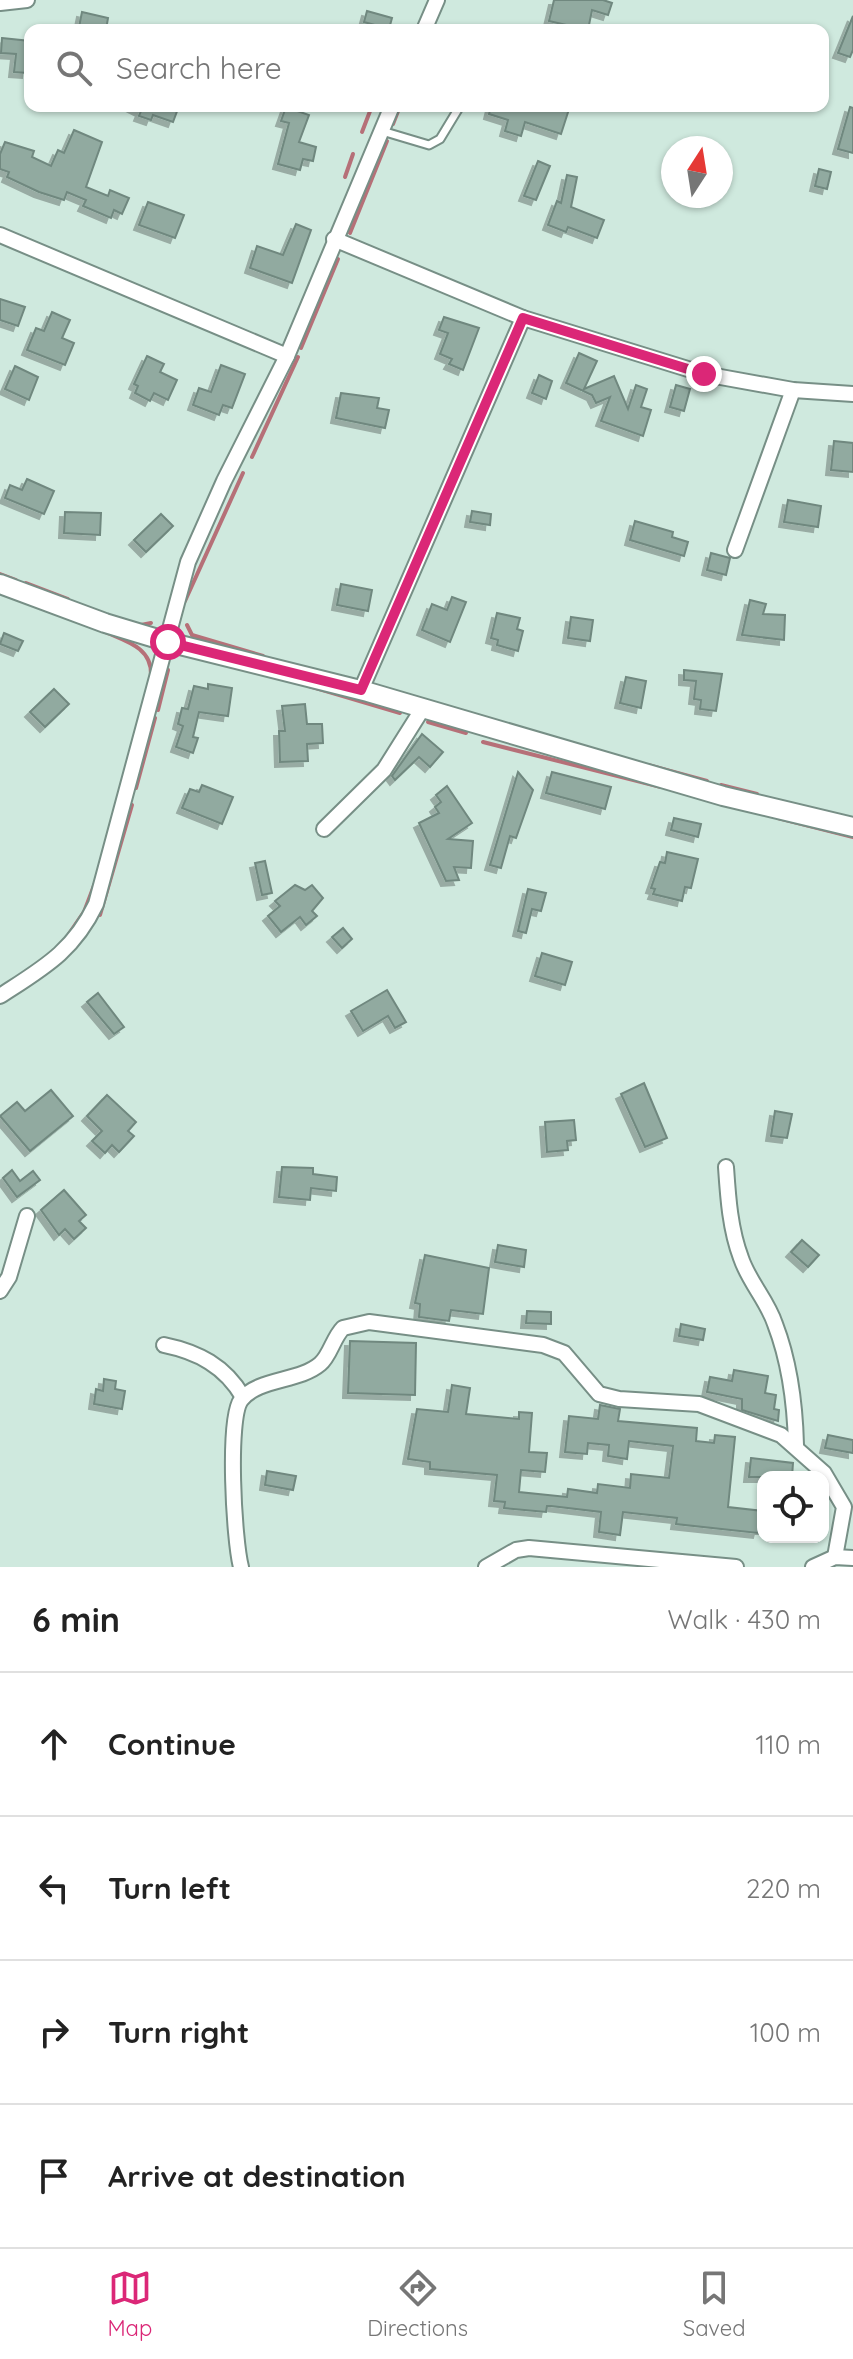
<!DOCTYPE html>
<meta charset="utf-8">
<style>
:root{--surface:#fff;--page:#f2f2f2;--text:#222;--muted:#767676;--line:#e0e0e0;--accent:#db2777}
body{margin:0;font-family:Quicksand,sans-serif;background:var(--page);color:var(--text)}
.controls{position:absolute;right:24px;bottom:24px;display:grid;overflow:hidden;border-radius:16px;box-shadow:0 2px 6px #0004}
.controls button{width:72px;height:72px;display:grid;place-items:center;padding:0;border:0;border-bottom:2px solid var(--line);background:var(--surface);color:var(--text);font:40px sans-serif}
.compass{position:absolute;left:661px;top:136px;width:72px;height:72px;border-radius:50%;background:var(--surface);box-shadow:0 2px 6px #0004;rotate:12deg}
.stop{position:absolute;width:24px;height:24px;margin:-18px;border:6px solid #db2777;border-radius:50%;background:#fff}
.stop.end{background:#db2777;border-color:#fff;box-shadow:0 2px 8px #0008}
.list{margin:0;padding:0;list-style:none}
h2{display:flex;justify-content:space-between;align-items:center;height:104px;margin:0;padding:0 32px;font-size:34px}
h2 small{font-size:26px;font-weight:400;color:var(--muted)}
.list li{display:grid;grid-template-columns:52px 1fr auto;gap:24px;align-items:center;box-sizing:border-box;height:144px;padding:0 32px;border-top:2px solid var(--line)}
.list b{display:block;font-size:30px;white-space:nowrap}
.list em{font-size:26px;font-style:normal;color:var(--muted)}
.icon{flex:none;width:44px;height:44px;fill:none;stroke:currentColor;stroke-width:2;stroke-linecap:round;stroke-linejoin:round}
.map{position:relative;flex:none;width:853px;height:1567px;overflow:hidden}
.search{position:absolute;background:var(--surface);box-shadow:0 2px 6px #0004;left:24px;right:24px;top:24px;height:88px;display:flex;align-items:center;gap:20px;box-sizing:border-box;padding:0 28px;border-radius:16px;color:var(--muted);font-size:30px}
.sheet{height:680px;background:var(--surface)}
nav{display:flex;justify-content:space-around;align-items:center;box-sizing:border-box;height:112px;border-top:2px solid var(--line);background:var(--surface);font-size:22px;color:var(--muted)}
nav a{display:grid;justify-items:center;gap:4px}
nav .on{color:var(--accent)}
.map>svg:first-child{display:block}
</style>
<div class="map">
<svg width="853" height="1567" viewBox="0 0 853 1567">
<defs>
<filter id="shadow"><feDropShadow dx="-5" dy="5" stdDeviation="0" flood-color="#0004"/></filter>
</defs>
<rect width="100%" height="100%" fill="#cfe9de"/>
<g fill="none" stroke-linecap="round" stroke-linejoin="round">
<g stroke="#b67078" stroke-width="4">
<path d="M393,124L400,106"/>
<path d="M362,132L372,106"/>
<path d="M345,177L353,154"/>
<path d="M350,233L387,141"/>
<path d="M301,348L338,259"/>
<path d="M252,457L298,357"/>
<path d="M0,574L16,580"/>
<path d="M26,583L68,599"/>
<path d="M185,601L243,473"/>
<path d="M141,625L151,623"/>
<path d="M187,625L192,635L263,656"/>
<path d="M103,631C125,641 152,647 151,675"/>
<path d="M309,686L400,713"/>
<path d="M158,710L168,670"/>
<path d="M428,722L466,733"/>
<path d="M483,742L661,787"/>
<path d="M648,765L707,781"/>
<path d="M721,785L757,794"/>
<path d="M136,788L155,718"/>
<path d="M778,818L853,837"/>
<path d="M100,915L132,805"/>
<path d="M69,934L84,912L95,883"/>
</g>
</g>
<g fill="#91aaa0" stroke="#70887f" stroke-width="2" filter="url(#shadow)">
<path d="M554,0H603L612,3L608,15L592,10L588,30L549,21Z"/>
<path d="M367,11L392,18L389,29L364,22Z"/>
<path d="M82,12L108,18L106,30L79,27Z"/>
<path d="M853,16V50L850,57L838,53Z"/>
<path d="M2,38L30,41L27,73L14,72L16,54L1,53Z"/>
<path d="M131,106H179L173,122L153,115L151,120L139,116L141,111Z"/>
<path d="M491,106H570L561,134L525,122L521,136L505,131L508,120L489,114Z"/>
<path d="M286,107L309,115L299,142L316,147L313,161L303,159L300,170L278,164L289,123L281,121Z"/>
<path d="M850,107L853,108V153L838,149Z"/>
<path d="M74,130L102,142L86,187L108,196L110,190L129,198L122,214L114,210L111,218L83,206L86,200L67,192L64,200L39,192L7,177L9,172L0,169V154L5,142L34,151L32,157L51,166L58,150L64,153Z"/>
<path d="M538,161L550,166L536,200L524,196Z"/>
<path d="M819,169L831,172L827,189L815,186Z"/>
<path d="M567,175L577,177L571,207L604,220L597,238L568,227L566,232L548,225L557,201L561,203Z"/>
<path d="M148,202L184,215L175,238L139,225Z"/>
<path d="M296,224L311,230L292,283L250,268L257,246L283,255Z"/>
<path d="M0,299L25,307L18,326L0,320Z"/>
<path d="M52,312L70,320L62,338L74,343L65,365L27,350L36,328L44,331Z"/>
<path d="M444,317L479,328L463,370L449,364L452,359L440,354L448,333L439,330Z"/>
<path d="M579,353L597,361L584,389L614,376L628,409L636,385L647,389L641,407L651,410L643,436L601,421L610,397L596,403L592,395L566,383Z"/>
<path d="M147,356L164,364L160,372L177,380L168,400L154,393L150,401L135,393L138,386L134,384Z"/>
<path d="M221,365L245,374L232,408L223,405L219,415L193,405L199,388L211,392Z"/>
<path d="M15,366L38,377L29,400L5,389Z"/>
<path d="M539,375L552,381L546,399L532,393Z"/>
<path d="M676,385L690,389L684,411L670,407Z"/>
<path d="M341,393L379,398L377,408L389,410L385,428L336,418Z"/>
<path d="M834,441L853,443V472L831,470Z"/>
<path d="M27,479L54,491L44,514L5,498L10,485L22,490Z"/>
<path d="M788,500L821,506L818,527L784,522Z"/>
<path d="M472,511L491,514L490,525L470,522Z"/>
<path d="M65,512L101,513L100,535L64,533Z"/>
<path d="M161,514L173,526L146,552L134,540Z"/>
<path d="M635,521L673,532L672,537L688,542L684,556L630,540Z"/>
<path d="M711,553L730,558L726,575L707,570Z"/>
<path d="M341,584L372,590L368,611L337,605Z"/>
<path d="M452,597L466,602L450,642L422,630L432,604L447,610Z"/>
<path d="M750,600L766,604L763,614L785,615L784,640L742,635Z"/>
<path d="M497,613L520,618L517,629L523,631L518,651L497,645L498,640L491,638Z"/>
<path d="M571,617L593,620L590,641L568,638Z"/>
<path d="M4,633L23,641L18,651L0,644Z"/>
<path d="M684,670L722,674L716,711L700,709L701,700L694,699L696,681L684,680Z"/>
<path d="M626,677L646,681L641,708L620,703Z"/>
<path d="M208,684L232,688L228,716L199,712L193,737L198,738L193,753L176,747L183,726L178,724L182,708L188,709L194,686L208,689Z"/>
<path d="M54,689L69,704L45,727L30,712Z"/>
<path d="M305,704L307,724H322L323,743L307,744L308,761L280,762L279,731H285L282,706Z"/>
<path d="M422,734L443,752L430,767L419,757L395,780L392,776Z"/>
<path d="M518,772L533,790L516,838L510,836L501,868L490,865Z"/>
<path d="M552,772L611,787L605,809L546,793Z"/>
<path d="M202,785L233,797L222,824L182,808L190,789L199,792Z"/>
<path d="M447,786L472,823L448,839L473,841L471,868L454,867L459,880L446,881L419,823L439,813L435,807L441,802L436,795Z"/>
<path d="M674,818L701,824L698,837L671,830Z"/>
<path d="M667,852L698,859L691,888L685,887L682,901L653,894L655,889L651,888L660,862L665,863Z"/>
<path d="M265,861L272,893L262,895L255,863Z"/>
<path d="M295,885L305,890L312,885L323,898L312,911L317,916L306,925L300,917L281,932L268,916L280,906L275,901Z"/>
<path d="M528,889L546,893L541,911L532,909L526,933L518,931Z"/>
<path d="M343,928L352,939L342,948L332,937Z"/>
<path d="M542,953L572,962L565,985L535,976Z"/>
<path d="M387,990L406,1022L395,1028L388,1016L363,1031L351,1011Z"/>
<path d="M98,993L124,1027L114,1034L87,1002Z"/>
<path d="M644,1083L667,1138L645,1147L621,1094Z"/>
<path d="M51,1090L73,1116L30,1151L0,1116L17,1102L25,1111Z"/>
<path d="M107,1095L136,1122L128,1131L134,1136L119,1152L112,1145L105,1153L92,1141L102,1131L87,1116Z"/>
<path d="M775,1111L792,1114L787,1138L771,1136Z"/>
<path d="M574,1120L576,1140L567,1141L568,1150L547,1152L545,1122Z"/>
<path d="M282,1167L313,1168V1174L337,1177L336,1191L311,1188L310,1200L279,1197Z"/>
<path d="M12,1170L20,1181L33,1171L40,1180L17,1197L3,1178Z"/>
<path d="M64,1190L86,1215L79,1221L86,1228L74,1239L65,1229L59,1235L41,1210Z"/>
<path d="M802,1240L819,1255L808,1267L791,1252Z"/>
<path d="M498,1245L526,1250L524,1267L495,1262Z"/>
<path d="M425,1255L489,1268L483,1314L451,1310L449,1321L419,1317L420,1304L415,1303Z"/>
<path d="M527,1311L551,1312V1324L526,1323Z"/>
<path d="M681,1324L705,1329L703,1340L679,1336Z"/>
<path d="M350,1341L416,1343L415,1395L348,1393Z"/>
<path d="M734,1370L768,1376L765,1393L776,1395L774,1409L779,1410L778,1421L742,1410V1399L707,1392L710,1377L732,1381Z"/>
<path d="M104,1379L116,1381L115,1389L125,1391L122,1409L94,1404L96,1389L103,1391Z"/>
<path d="M452,1385L470,1388L466,1414L519,1419V1412L532,1413L529,1452L547,1453L545,1472L521,1470L519,1492L567,1497L568,1489L597,1493L598,1484L630,1488L631,1474L669,1478L673,1446L629,1441L627,1459L608,1456L609,1445L588,1443L587,1454L565,1452L569,1416L598,1419L600,1405L620,1409L618,1421L697,1428L696,1441L714,1443L715,1435L735,1437L728,1507L763,1511V1529H759L758,1533L676,1524L677,1518L623,1512L620,1535L599,1532L601,1512L551,1506H547L546,1512L504,1508L505,1502L494,1501L497,1475L430,1469V1462L408,1459L417,1409L448,1412Z"/>
<path d="M828,1435L853,1440V1453L825,1448Z"/>
<path d="M751,1458L793,1463L792,1477H749Z"/>
<path d="M267,1471L296,1476L293,1490L265,1485Z"/>
</g>
<g fill="none" stroke-linecap="round" stroke-linejoin="round">
<g stroke="#778f86" stroke-width="11">
<path id="service" d="M382,131L429,145L440,139L460,106"/>
</g>
<g stroke="#778f86" stroke-width="18">
<g id="minor">
<path d="M0,3L27,0"/>
<path d="M424,30L437,0"/>
<path d="M0,235L287,356"/>
<path d="M334,239L523,318L704,374L793,390L853,394"/>
<path d="M735,550L793,390"/>
<path d="M361,690L523,318"/>
<path d="M324,829L384,770L423,708"/>
<path d="M0,996C43,968 73,952 96,904L188,562L224,481L287,356L392,106"/>
<path d="M726,1167C728,1197 730,1229 741,1258C749,1282 767,1300 775,1324C790,1363 795,1403 796,1445"/>
<path d="M0,1291L9,1277L27,1216"/>
<path d="M164,1345C198,1352 225,1366 243,1397"/>
<path d="M241,1567C234,1541 227,1419 241,1400C258,1378 299,1382 320,1364C330,1356 333,1338 343,1328L369,1322L543,1345L564,1353L599,1394L619,1399L699,1404L781,1435L824,1473L844,1507L835,1557"/>
<path d="M486,1567L516,1550L529,1548L736,1567"/>
<path d="M813,1567L835,1557L853,1558"/>
</g>
</g>
<g stroke="#778f86" stroke-width="22">
<path id="tertiary" d="M0,584L105,623L168,642L368,692L723,796L853,827"/>
</g>
<use href="#service" stroke="#fff" stroke-width="7"/>
<use href="#minor" stroke="#fff" stroke-width="14"/>
<use href="#tertiary" stroke="#fff" stroke-width="18"/>
</g>
<g fill="none" stroke-linecap="round" stroke-linejoin="round">
<path stroke="#db2777" stroke-width="10" d="M168,642L361,690L523,318L704,374"/>
</g>
</svg>
<div class="controls">
<button><svg class="icon" aria-label="locate" viewBox="0 0 24 24"><circle cx="12" cy="12" r="6"/><path d="M12 2v4M12 18v4M2 12h4M18 12h4"/></svg></button>
</div>
<svg class="compass" viewBox="-18 -18 36 36"><path d="M0-13l5 13h-10z" fill="#e53935"/><path d="M0 13l5-13h-10z" fill="#767676"/></svg>
<div class="stop" style="left:168px;top:642px"></div>
<div class="stop end" style="left:704px;top:374px"></div>
<div class="search"><svg class="icon" aria-label="search" viewBox="0 0 24 24"><circle cx="10" cy="10" r="6"/><path d="M15 15l6 6"/></svg>Search here</div>
</div>
<section class="sheet">
<h2>6 min<small>Walk · 430 m</small></h2>
<ul class="list">
<li><svg class="icon" aria-label="ahead" viewBox="0 0 24 24"><path d="M12 20V5M6 11l6-6 6 6"/></svg><div><b>Continue</b></div><em>110 m</em></li>
<li><svg class="icon" aria-label="left" viewBox="0 0 24 24"><path d="M17 20v-9H6M10 6l-5 5 5 5"/></svg><div><b>Turn left</b></div><em>220 m</em></li>
<li><svg class="icon" aria-label="right" viewBox="0 0 24 24"><path d="M7 20v-9h11M14 6l5 5-5 5"/></svg><div><b>Turn right</b></div><em>100 m</em></li>
<li><svg class="icon" aria-label="arrive" viewBox="0 0 24 24"><path d="M6 21V4h12l-3 4 3 4H6"/></svg><div><b>Arrive at destination</b></div></li>
</ul>
</section>
<nav>
<a class="on"><svg class="icon" aria-label="map" viewBox="0 0 24 24"><path d="M3 6l6-2 6 2 6-2v14l-6 2-6-2-6 2zM9 4v14M15 6v14"/></svg>Map</a>
<a><svg class="icon" aria-label="directions" viewBox="0 0 24 24"><path d="M12 3l9 9-9 9-9-9zM9 14v-3h6M13 9l2 2-2 2"/></svg>Directions</a>
<a><svg class="icon" aria-label="saved" viewBox="0 0 24 24"><path d="M7 4h10v16l-5-4-5 4z"/></svg>Saved</a>
</nav>
